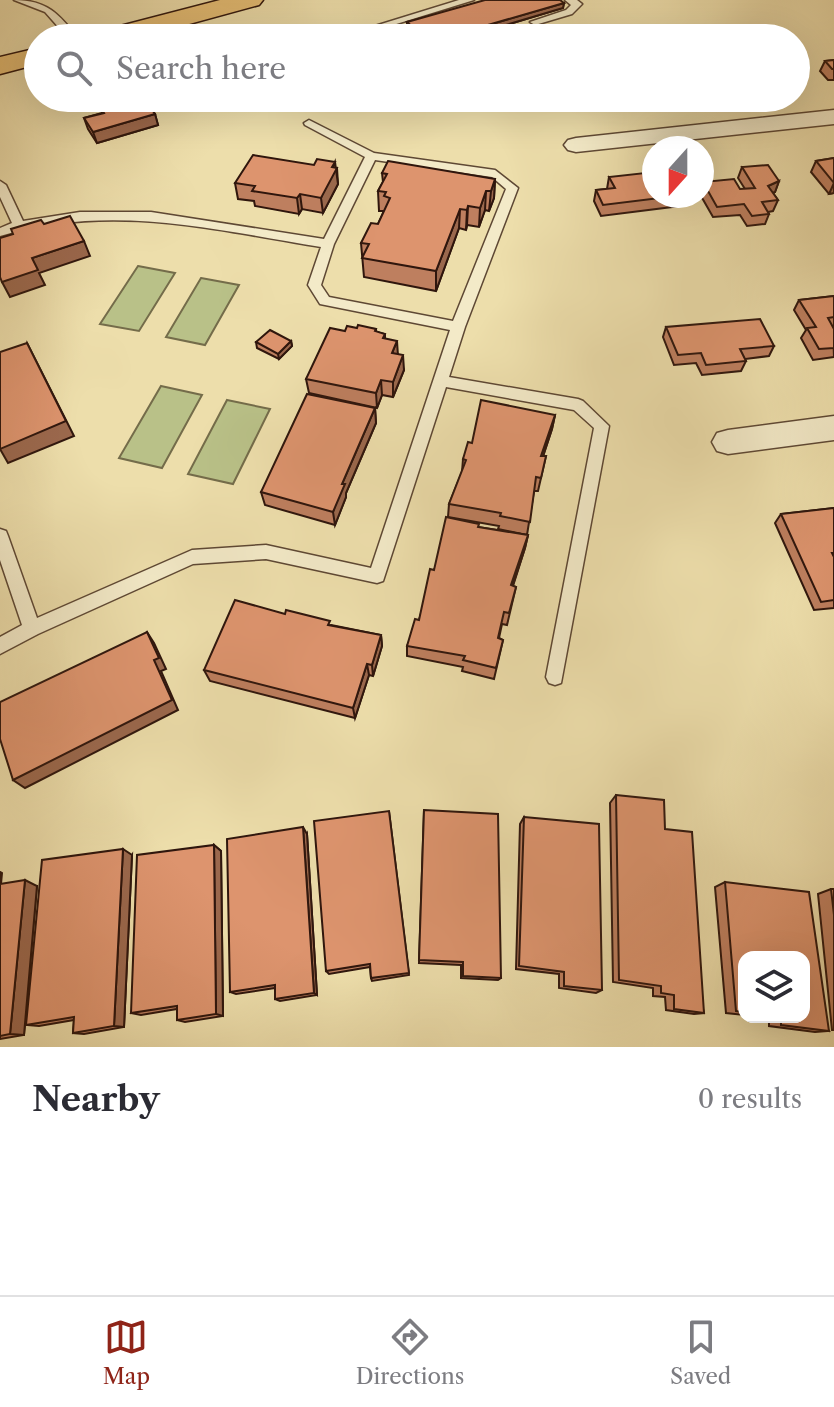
<!DOCTYPE html>
<style>
:root{--surface:#fff;--page:#f2f2f3;--text:#2b2b33;--muted:#7c7c81;--line:#e1e1e2;--accent:#8f2418}
body{margin:0;font-family:"Libre Caslon Text",serif;background:var(--page);color:var(--text)}
.controls{position:absolute;right:24px;bottom:24px;display:grid;overflow:hidden;border-radius:16px;box-shadow:0 8px 32px #0002}
.controls button{width:72px;height:72px;display:grid;place-items:center;padding:0;border:0;border-bottom:2px solid var(--line);background:var(--surface);color:var(--text);font:40px sans-serif}
.compass{position:absolute;left:642px;top:136px;width:72px;height:72px;border-radius:50%;background:var(--surface);box-shadow:0 8px 32px #0002;rotate:201deg}
.list{margin:0;padding:0;list-style:none}
h2{display:flex;justify-content:space-between;align-items:center;height:104px;margin:0;padding:0 32px;font-size:34px}
h2 small{font-size:26px;font-weight:400;color:var(--muted)}
.icon{flex:none;width:44px;height:44px;fill:none;stroke:currentColor;stroke-width:2;stroke-linecap:round;stroke-linejoin:round}
.map{position:relative;flex:none;width:834px;height:1047px;overflow:hidden}
.search{position:absolute;background:var(--surface);box-shadow:0 8px 32px #0002;left:24px;right:24px;top:24px;height:88px;display:flex;align-items:center;gap:20px;box-sizing:border-box;padding:0 28px;border-radius:44px;color:var(--muted);font-size:30px}
.sheet{height:248px;background:var(--surface)}
nav{display:flex;justify-content:space-around;align-items:center;box-sizing:border-box;height:112px;border-top:2px solid var(--line);background:var(--surface);font-size:22px;color:var(--muted)}
nav a{display:grid;justify-items:center;gap:4px}
nav .on{color:var(--accent)}
.map>svg:first-child{display:block}
</style>
<div class="map">
<svg width="834" height="1047" viewBox="0 0 834 1047">
<rect width="100%" height="100%" fill="#eddeab"/>
<filter id="stains"><feTurbulence type="fractalNoise" baseFrequency=".0025" numOctaves="4"/><feColorMatrix values="0 0 0 0 .2 0 0 0 0 .09 0 0 0 0 .02 0 0 0 .5 -.17"/></filter>
<radialGradient id="worn" r=".72"><stop offset=".6" stop-color="#630" stop-opacity="0"/><stop offset="1" stop-color="#630" stop-opacity=".3"/></radialGradient>
<g fill="#b9c188" stroke="#746c4a" stroke-width="2">
<path d="M138,266L175,273L139,331L100,324Z"/>
<path d="M201,278L239,285L205,345L166,337Z"/>
<path d="M161,386L202,395L162,468L119,458Z"/>
<path d="M227,400L270,409L233,484L188,474Z"/>
</g>
<g fill="none" stroke-linecap="round" stroke-linejoin="round">
<g stroke="#5e4834" stroke-width="3">
<g id="service">
<path d="M14,0C47,0 59,14 78,38H68L45,12Z"/>
<path d="M459,0H474L351,38H336Z"/>
<path d="M565,0H577L582,4L572,14L535,25L530,22L566,10L571,5Z"/>
<path d="M309,120L374,153L495,170L518,188L465,327L449,377L578,399L583,401L609,426L561,683L555,685L549,683L546,677L594,428L574,410L446,387L383,581L377,583L266,559L193,564L38,634L0,654V637L22,625L0,560V529L6,531L8,536L37,618L192,550L266,545L371,568L450,330L320,304L308,285L321,247C210,229 111,203 0,236V228L12,223L0,197V181L6,185L23,221L80,212H151L324,239L365,157L305,125L304,123ZM375,160L492,177L506,189L453,321L329,297L321,285L334,244Z"/>
</g>
</g>
<g stroke="#5e4834" stroke-width="3">
<g id="minor">
<path d="M834,110V124L576,152L568,150L564,145L568,140L576,138Z"/>
<path d="M834,416V440L728,454L717,451L712,442L717,433L728,430Z"/>
</g>
</g>
<g stroke="#2f160d" stroke-width="3">
<g id="primary">
<path d="M220,0H263L259,5L138,38H93L97,32Z"/>
<path d="M38,48V64L0,74V57Z"/>
</g>
</g>
<use href="#service" fill="#f3eac8" fill-rule="evenodd"/>
<use href="#minor" fill="#f3eac8" fill-rule="evenodd"/>
<use href="#primary" fill="#e6bf76" fill-rule="evenodd"/>
</g>
<g fill="#be7f5f" stroke="#2f160d" stroke-width="2">
<path d="M564,3L563,8L462,38H419L407,28V22Z"/>
<path d="M834,60V80H828L820,71L825,61Z"/>
<path d="M796,65L803,75L799,86H796Z"/>
<path d="M542,98H621L620,102L546,109Z"/>
<path d="M101,108H121L155,114L158,125L97,143L88,129L84,118L102,113Z"/>
<path d="M834,158V193L829,194L811,172L816,161Z"/>
<path d="M742,167L779,181L775,192L773,193L778,200L773,211L768,212L769,214L765,224L747,226L740,215L713,217L701,196L703,182L740,189H745L738,178Z"/>
<path d="M337,168L338,184L323,213L302,209L299,214L255,206L254,201L238,199L235,183Z"/>
<path d="M382,173L495,179L494,198L489,211L485,210L479,227L467,225L466,230L459,228L436,291L364,277L361,243L378,224L384,211H379L378,191L383,182Z"/>
<path d="M609,177L654,196H683L680,206L601,216L594,201L596,190L607,189Z"/>
<path d="M834,296V327H833L834,357L813,360L801,338L806,330L794,310L799,300Z"/>
<path d="M666,327L774,346L769,356L745,359L746,361L741,371L702,375L696,363L674,365L663,337Z"/>
<path d="M357,328L376,329V332L385,334V339L398,354L404,370L393,397L382,395L377,408L309,393L306,379L345,331Z"/>
<path d="M291,341L292,346L279,359L257,348L256,342Z"/>
<path d="M375,408L376,423L346,493V497L335,525L265,505L261,492Z"/>
<path d="M555,415L552,429L543,456H546L538,491H534L527,535L498,529L499,526L448,517L449,504L462,472L463,459L472,443Z"/>
<path d="M834,508V608L814,610L775,523L781,514Z"/>
<path d="M478,527L528,535L525,548L513,586L516,587L507,625L502,624L499,638L503,640L494,679L462,671L463,667L407,656V646L419,620L434,570Z"/>
<path d="M331,625L381,635L382,646L373,676L369,675L355,718L210,681L204,670Z"/>
<path d="M616,795L665,829L704,1013L694,1014L666,1010L665,997L653,996V988L613,982L610,803Z"/>
<path d="M424,810L501,978L498,980L461,978V965L419,963Z"/>
<path d="M389,811L409,975L372,981L371,978L370,967L329,974L326,971Z"/>
<path d="M524,817L602,990L596,993L559,988V974L516,969L520,824Z"/>
<path d="M307,834L317,995L280,1001L275,999V988L236,994L230,992Z"/>
<path d="M214,845L221,851L223,1016L185,1022L177,1020V1009L141,1015L131,1013Z"/>
<path d="M132,855L124,1027L84,1034L73,1033L74,1020L39,1026L26,1025Z"/>
<path d="M0,872L2,873L1,884L37,886L24,1035L0,1039Z"/>
<path d="M725,882L829,1031L815,1032L769,1026V1019L757,1017H804L744,957V1015L726,1013L715,887Z"/>
<path d="M831,889H834V1030H832L818,894Z"/>
</g>
<g fill="#9b684d" stroke="#2f160d" stroke-width="2">
<path d="M564,3L563,8L462,38H443Z"/>
<path d="M155,114L158,125L97,143L93,132Z"/>
<path d="M335,162L338,184L323,213L321,198Z"/>
<path d="M495,179L494,198L489,211L491,191Z"/>
<path d="M779,181L775,192L764,196L768,186Z"/>
<path d="M834,183V193L829,194Z"/>
<path d="M486,191L485,210L479,227L480,208Z"/>
<path d="M300,194L302,209L299,214L297,198Z"/>
<path d="M468,206L467,225L466,230L467,210Z"/>
<path d="M460,209L459,228L436,291V271Z"/>
<path d="M84,241L90,256L39,273L45,285L10,297L2,282L32,258Z"/>
<path d="M291,341L292,346L279,359L278,354Z"/>
<path d="M397,341L398,356L392,353Z"/>
<path d="M27,343L74,436L8,463L0,449Z"/>
<path d="M403,355L404,370L393,397V382Z"/>
<path d="M381,380L382,395L377,408L376,393Z"/>
<path d="M375,408L376,423L346,493V497L335,525L333,512L342,484Z"/>
<path d="M555,415L552,429L539,469L541,456Z"/>
<path d="M528,535L525,548L509,597L511,585Z"/>
<path d="M147,632L154,643L166,669L161,671L178,710L25,788L13,780Z"/>
<path d="M381,635L382,646L373,676L372,665Z"/>
<path d="M367,664L369,675L355,718L353,708Z"/>
<path d="M303,827L307,834L317,995L314,993Z"/>
<path d="M214,845L221,851L223,1016L216,1014Z"/>
<path d="M123,849L132,855L124,1027L114,1026Z"/>
<path d="M25,880L37,886L24,1035L10,1034Z"/>
</g>
<g fill="#dd946e" stroke="#2f160d" stroke-width="2">
<path d="M485,0H560L564,3L443,38H425L407,22Z"/>
<path d="M834,60V69H832L825,61Z"/>
<path d="M796,65L803,75L796,76Z"/>
<path d="M145,100L155,114L93,132L84,118L104,113L101,108L117,103L121,108Z"/>
<path d="M253,155L314,165L317,159L335,162L332,167L337,168L321,198L300,194L297,198L252,191L255,186L235,183Z"/>
<path d="M834,158V183L816,161Z"/>
<path d="M388,161L495,179L491,191H486L480,208L468,206L467,210L460,209L436,271L362,258L369,244L361,243L371,223L378,224L390,198L384,196L386,192L378,191L387,174L382,173Z"/>
<path d="M768,165L779,181L768,186L778,200L762,202L769,214L752,216L744,204L717,207L703,182L734,179L740,189L755,188L742,167Z"/>
<path d="M654,172V196H676L603,205L596,190L615,188L609,177Z"/>
<path d="M70,216L84,241L32,258L38,270L2,282L0,277V238L13,234L11,229L41,220L44,224Z"/>
<path d="M834,296V317L828,318L834,329V348L819,349L807,328L816,327L799,300Z"/>
<path d="M760,319L774,346L740,349L746,361L706,365L701,353L678,355L666,327Z"/>
<path d="M358,325L376,329L375,331L385,334L383,338L397,341L392,353L403,355L393,382L381,380L376,393L306,379L330,328L345,331L347,326L357,328Z"/>
<path d="M270,330L291,341L278,354L256,342Z"/>
<path d="M27,343L66,421L0,449V352Z"/>
<path d="M307,394L375,408L342,484H345L333,512L261,492Z"/>
<path d="M481,400L555,415L541,456H546L541,478L536,477L530,522L500,516L501,513L449,504L466,460L463,459L468,442L472,443Z"/>
<path d="M834,508V553H832L834,557V600L821,602L781,514Z"/>
<path d="M446,517L479,524L478,527L528,535L511,585L516,587L509,613L504,612L498,638L503,640L496,668L463,660L465,656L407,646L415,619L419,620L430,569L434,570Z"/>
<path d="M235,600L285,614L286,610L330,621L328,625L381,635L372,665L367,664L353,708L204,670Z"/>
<path d="M147,632L159,658L154,660L172,700L13,780L0,739V702Z"/>
<path d="M616,795L664,800L665,829L692,832L704,1013L674,1009V995L661,993V986L619,980Z"/>
<path d="M424,810L498,814L501,978L463,976V962L419,960Z"/>
<path d="M389,811L409,973L371,978L370,964L326,971L314,821Z"/>
<path d="M524,817L599,824L602,990L564,986V972L519,966Z"/>
<path d="M303,827L314,993L275,999V985L230,992L227,839Z"/>
<path d="M214,845L216,1014L177,1020V1006L131,1013L137,855Z"/>
<path d="M123,849L114,1026L73,1033L74,1017L26,1025L42,860Z"/>
<path d="M25,880L10,1034L0,1036V884Z"/>
<path d="M725,882L809,892L829,1031L781,1025V1017H779H804V957H744V1012L736,1011Z"/>
<path d="M831,889H834V915Z"/>
</g>
<rect width="100%" height="100%" filter="url(#stains)"/>
<rect width="100%" height="100%" fill="url(#worn)"/>
</svg>
<div class="controls">
<button><svg class="icon" aria-label="layers" viewBox="0 0 24 24"><path d="M12 4l9 5-9 5-9-5zM3 14l9 5 9-5"/></svg></button>
</div>
<svg class="compass" viewBox="-18 -18 36 36"><path d="M0-13l5 13h-10z" fill="#e53935"/><path d="M0 13l5-13h-10z" fill="#7c7c81"/></svg>
<div class="search"><svg class="icon" aria-label="search" viewBox="0 0 24 24"><circle cx="10" cy="10" r="6"/><path d="M15 15l6 6"/></svg>Search here</div>
</div>
<section class="sheet">
<h2>Nearby<small>0 results</small></h2>
<ul class="list">
</ul>
</section>
<nav>
<a class="on"><svg class="icon" aria-label="map" viewBox="0 0 24 24"><path d="M3 6l6-2 6 2 6-2v14l-6 2-6-2-6 2zM9 4v14M15 6v14"/></svg>Map</a>
<a><svg class="icon" aria-label="directions" viewBox="0 0 24 24"><path d="M12 3l9 9-9 9-9-9zM9 14v-3h6M13 9l2 2-2 2"/></svg>Directions</a>
<a><svg class="icon" aria-label="saved" viewBox="0 0 24 24"><path d="M7 4h10v16l-5-4-5 4z"/></svg>Saved</a>
</nav>
